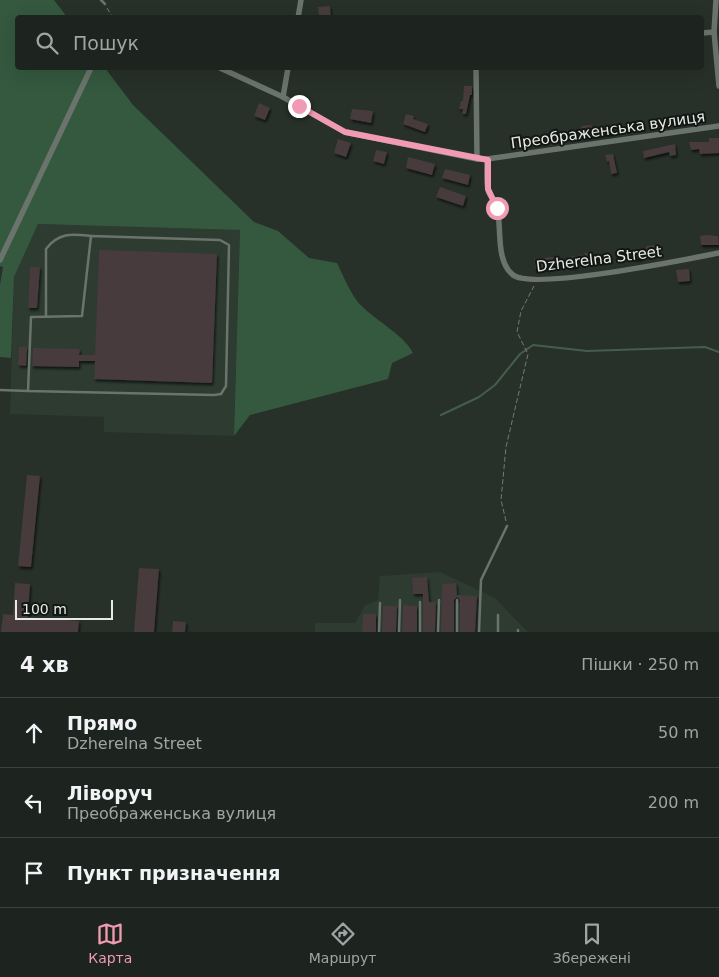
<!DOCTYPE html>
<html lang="uk">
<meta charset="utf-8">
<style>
:root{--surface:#1d241f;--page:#2a302c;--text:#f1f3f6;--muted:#a0a4a4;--line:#3b413d;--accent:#f19ab3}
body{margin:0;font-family:"DejaVu Sans",sans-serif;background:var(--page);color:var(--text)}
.scale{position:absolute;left:15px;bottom:12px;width:98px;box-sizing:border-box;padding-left:5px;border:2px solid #e5eae6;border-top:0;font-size:14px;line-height:18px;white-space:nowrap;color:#e5eae6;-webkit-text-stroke:4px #131714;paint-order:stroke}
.stop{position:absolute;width:15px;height:15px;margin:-11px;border:4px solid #f19ab3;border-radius:50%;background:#fff}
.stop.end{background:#f19ab3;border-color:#fff;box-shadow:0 1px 5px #0008}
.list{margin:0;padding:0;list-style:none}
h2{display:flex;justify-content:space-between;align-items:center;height:65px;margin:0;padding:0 20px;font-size:21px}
h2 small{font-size:16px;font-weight:400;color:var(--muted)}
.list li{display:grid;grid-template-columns:32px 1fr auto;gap:15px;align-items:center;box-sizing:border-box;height:70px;padding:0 20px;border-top:1px solid var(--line)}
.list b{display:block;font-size:19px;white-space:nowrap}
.list p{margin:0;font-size:16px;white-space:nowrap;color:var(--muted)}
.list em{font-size:16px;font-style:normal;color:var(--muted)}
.icon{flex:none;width:28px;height:28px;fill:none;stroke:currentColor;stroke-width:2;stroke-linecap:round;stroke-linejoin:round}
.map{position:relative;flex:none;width:719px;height:632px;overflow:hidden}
.search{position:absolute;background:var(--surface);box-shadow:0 5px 20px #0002;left:15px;right:15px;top:15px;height:55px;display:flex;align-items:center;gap:12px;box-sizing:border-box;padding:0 18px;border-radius:5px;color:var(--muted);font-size:19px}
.sheet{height:275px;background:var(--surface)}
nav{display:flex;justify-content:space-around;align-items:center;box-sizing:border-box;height:70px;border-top:1px solid var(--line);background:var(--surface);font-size:14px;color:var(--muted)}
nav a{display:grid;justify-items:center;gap:2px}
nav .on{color:var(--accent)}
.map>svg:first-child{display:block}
</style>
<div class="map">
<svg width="719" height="632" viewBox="0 0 719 632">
<defs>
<filter id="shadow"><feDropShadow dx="1.5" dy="2.5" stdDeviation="1" flood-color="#0009"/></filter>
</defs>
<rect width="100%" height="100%" fill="#273029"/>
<g fill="#2d3b31">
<path d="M38,224L240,230L234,436L104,432V417L10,414L14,277Z"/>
<path d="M440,572L495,598L528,632H315V623H355L365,605L378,600L380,576Z"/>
</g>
<path fill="#34593f" d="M0,0H54L67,17L18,18V68H105L133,105L254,222L278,231L309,258L337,263C343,275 349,290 357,301C373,320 403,333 413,353L392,363L388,379L250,415L234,436L240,230L38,224L14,277L11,358L0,357V285L3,267L0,266Z"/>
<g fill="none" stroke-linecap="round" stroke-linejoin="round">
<path stroke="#455d4e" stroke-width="2" d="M441,415L479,397L495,385L520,354L533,345L587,351L705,347L719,352"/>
</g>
<g fill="#463b3e" filter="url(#shadow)">
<path d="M330,6L331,18H319L318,7Z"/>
<path d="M464,86H472V95H470L466,114H462L463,109H459L461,101H463Z"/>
<path d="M259,103L270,108L265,120L254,116Z"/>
<path d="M352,109L373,111L371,123L350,119Z"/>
<path d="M406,114L414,116L413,119L428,124L425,132L403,124Z"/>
<path d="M591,125L592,128L612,126L613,133L582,137L581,126Z"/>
<path d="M709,138H719V153L700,154L699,149L691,150L689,142H709Z"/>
<path d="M338,139L351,143L346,157L334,153Z"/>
<path d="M675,144L676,155L670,156L669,152L644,158L643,151Z"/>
<path d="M376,150L387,152L384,164L373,161Z"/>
<path d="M613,154L617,173L611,174L609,161L607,162L605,155Z"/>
<path d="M408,157L435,164L432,175L406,168Z"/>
<path d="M445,169L470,175L468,185L442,178Z"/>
<path d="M440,187L466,196L463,206L436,197Z"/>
<path d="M706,235L718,236L719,245H701L700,236Z"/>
<path d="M657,245L658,254L640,255L641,259H634V251L646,250V246Z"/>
<path d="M99,250L217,254L212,383L94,379L95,361H79V367L32,366L33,348L80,349L79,355H95Z"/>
<path d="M592,252L593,261L576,263V267H569L568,257L585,255L584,253Z"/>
<path d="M553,257L554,267L535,269L534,259Z"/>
<path d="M30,267H40L37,308H28Z"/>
<path d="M689,269L690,281L678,282L676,270Z"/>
<path d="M19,347H27L26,366L18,365Z"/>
<path d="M27,475L40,476L31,567L18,566Z"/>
<path d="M139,568L159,569L154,632H134Z"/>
<path d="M427,577L429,602H436L435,632H423V594H413L412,578Z"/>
<path d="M15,583L30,584L28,617L79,621L78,632H1L3,614L13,615Z"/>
<path d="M456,583L457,595L477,596L475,632H460V600L457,597L454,600V632H441L442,584Z"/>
<path d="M403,605L417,606V632H402Z"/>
<path d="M383,606H397L396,632H382Z"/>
<path d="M363,614H376V632H362Z"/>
<path d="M173,621L186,622L185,632H172Z"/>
</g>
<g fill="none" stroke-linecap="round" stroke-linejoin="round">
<g stroke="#747b75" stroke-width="1" stroke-dasharray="5 2.5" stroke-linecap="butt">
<path d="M107,8L113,18"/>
<path d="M506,521L501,500L506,447L528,354L517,332L521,311L534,286"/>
</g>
<g stroke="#6a746c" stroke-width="2.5">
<path d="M101,0L105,4"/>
<path d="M46,316V249C59,232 72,234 91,236"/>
<path d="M0,390L28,391L214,395L221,394L226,386L229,245L220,240L91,236L82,316L31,317L28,391"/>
<path d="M379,632L380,603"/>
<path d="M399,632L400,600"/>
<path d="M420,632V602"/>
<path d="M438,632L439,600"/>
<path d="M457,632V600"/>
<path d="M479,632L481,580L507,526"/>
<path d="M498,632V615"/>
<path d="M518,632V630"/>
</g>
<g stroke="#6a746c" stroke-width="5.5">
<path d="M716,0L714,32L719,86"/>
<path d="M298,18L301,0"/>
<path d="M702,33L714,32"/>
<path d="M220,68L283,97L345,132L477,159H487L719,126"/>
<path d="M476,68L477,159"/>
<path d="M283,97L288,68"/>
<path d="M487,159C487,169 486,181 488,190C489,196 495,200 497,206C502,226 495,261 513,275C533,291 688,259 719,253"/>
<path d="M0,260L91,68"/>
</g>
</g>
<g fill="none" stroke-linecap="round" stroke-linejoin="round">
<path stroke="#f19ab3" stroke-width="6" d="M299,106L345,132L488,160V189L497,208"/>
</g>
<g text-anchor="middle" stroke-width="4" stroke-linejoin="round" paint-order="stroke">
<g font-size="15" fill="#e5eae6" stroke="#131714">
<text transform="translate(608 130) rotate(-8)" y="5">Преображенська вулиця</text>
<text transform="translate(599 259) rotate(-7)" y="5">Dzherelna Street</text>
</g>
</g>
</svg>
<div class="scale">100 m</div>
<div class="stop" style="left:497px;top:208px"></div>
<div class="stop end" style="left:299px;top:106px"></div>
<div class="search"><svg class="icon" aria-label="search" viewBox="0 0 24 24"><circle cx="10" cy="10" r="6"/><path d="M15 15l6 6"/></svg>Пошук</div>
</div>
<section class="sheet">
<h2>4 хв<small>Пішки · 250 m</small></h2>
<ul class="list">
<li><svg class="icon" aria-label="ahead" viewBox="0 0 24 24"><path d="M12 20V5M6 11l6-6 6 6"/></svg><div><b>Прямо</b><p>Dzherelna Street</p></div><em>50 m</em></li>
<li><svg class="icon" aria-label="left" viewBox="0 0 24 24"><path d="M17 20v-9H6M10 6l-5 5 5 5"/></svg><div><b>Ліворуч</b><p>Преображенська вулиця</p></div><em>200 m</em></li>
<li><svg class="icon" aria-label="arrive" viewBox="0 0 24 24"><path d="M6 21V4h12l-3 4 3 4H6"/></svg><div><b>Пункт призначення</b></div></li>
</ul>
</section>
<nav>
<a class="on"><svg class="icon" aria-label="map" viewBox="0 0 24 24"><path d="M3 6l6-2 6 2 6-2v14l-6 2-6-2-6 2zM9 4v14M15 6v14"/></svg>Карта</a>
<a><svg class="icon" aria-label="directions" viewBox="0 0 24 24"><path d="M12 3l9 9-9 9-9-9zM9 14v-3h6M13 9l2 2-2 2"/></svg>Маршрут</a>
<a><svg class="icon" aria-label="saved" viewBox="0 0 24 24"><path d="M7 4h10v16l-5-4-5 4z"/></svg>Збережені</a>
</nav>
